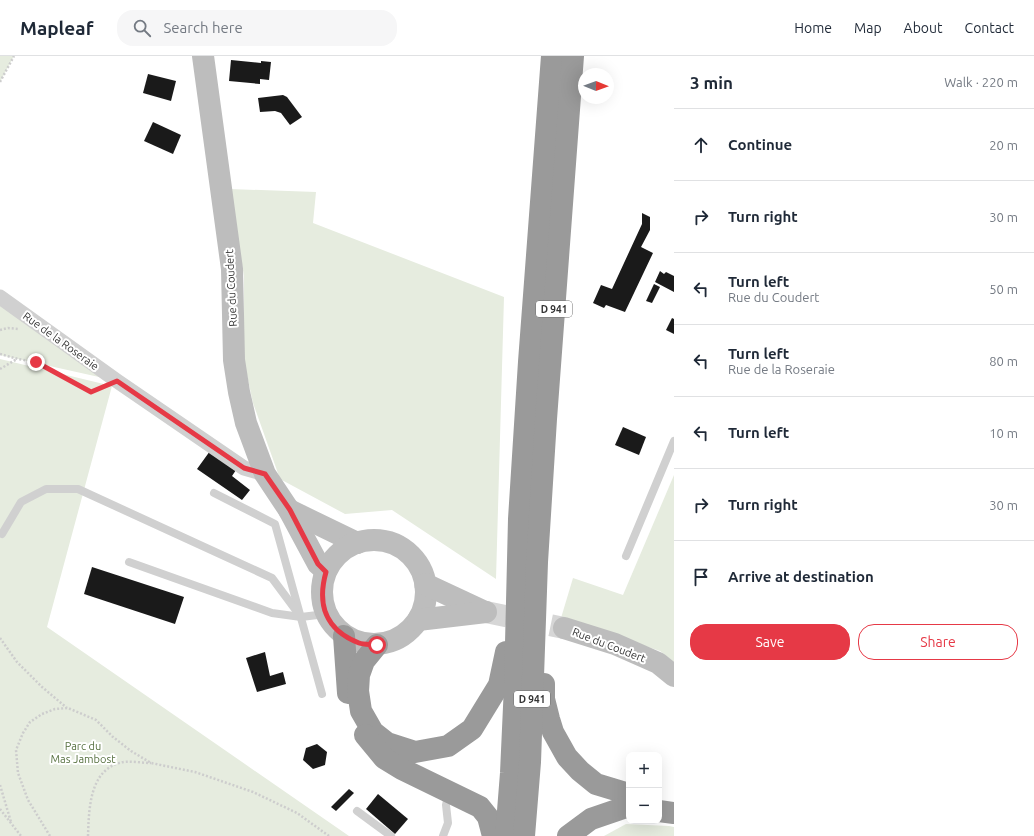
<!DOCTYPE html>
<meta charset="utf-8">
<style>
:root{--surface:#fff;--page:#f6f6f7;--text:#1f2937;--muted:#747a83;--line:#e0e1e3;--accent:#e63946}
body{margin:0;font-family:Ubuntu,sans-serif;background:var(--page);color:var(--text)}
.controls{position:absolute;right:12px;bottom:12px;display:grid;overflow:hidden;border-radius:8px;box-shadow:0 4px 16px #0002}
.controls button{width:36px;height:36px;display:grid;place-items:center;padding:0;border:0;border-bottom:1px solid var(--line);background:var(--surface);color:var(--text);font:20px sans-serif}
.compass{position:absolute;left:578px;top:12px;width:36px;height:36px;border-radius:50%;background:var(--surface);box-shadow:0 4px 16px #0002;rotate:91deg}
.stop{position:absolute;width:12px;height:12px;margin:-9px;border:3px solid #e63946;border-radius:50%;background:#fff}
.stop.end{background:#e63946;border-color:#fff;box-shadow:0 1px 4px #0008}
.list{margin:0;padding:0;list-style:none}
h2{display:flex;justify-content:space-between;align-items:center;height:52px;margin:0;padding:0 16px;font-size:17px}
h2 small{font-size:13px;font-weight:400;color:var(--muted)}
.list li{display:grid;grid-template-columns:26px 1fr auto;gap:12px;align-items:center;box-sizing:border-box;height:72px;padding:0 16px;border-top:1px solid var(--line)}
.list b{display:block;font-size:15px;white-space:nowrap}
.list p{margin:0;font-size:13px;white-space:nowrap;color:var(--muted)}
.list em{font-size:13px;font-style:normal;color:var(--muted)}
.actions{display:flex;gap:8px;padding:12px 16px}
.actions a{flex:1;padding:9px 0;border:1px solid var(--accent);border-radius:16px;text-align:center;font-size:14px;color:var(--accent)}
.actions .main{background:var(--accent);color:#fff}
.icon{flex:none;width:22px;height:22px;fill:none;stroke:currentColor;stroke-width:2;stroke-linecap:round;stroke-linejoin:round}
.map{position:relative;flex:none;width:674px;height:780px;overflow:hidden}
header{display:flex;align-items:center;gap:24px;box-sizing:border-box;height:56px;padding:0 20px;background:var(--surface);border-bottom:1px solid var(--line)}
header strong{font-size:19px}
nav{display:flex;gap:22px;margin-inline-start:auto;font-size:14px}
.search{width:280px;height:36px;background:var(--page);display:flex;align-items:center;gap:10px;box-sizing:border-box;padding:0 14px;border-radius:16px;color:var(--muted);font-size:15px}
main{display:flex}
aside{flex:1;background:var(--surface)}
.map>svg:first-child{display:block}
</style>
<header>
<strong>Mapleaf</strong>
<div class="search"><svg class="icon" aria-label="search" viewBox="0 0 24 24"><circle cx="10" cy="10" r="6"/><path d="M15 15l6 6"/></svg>Search here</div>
<nav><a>Home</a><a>Map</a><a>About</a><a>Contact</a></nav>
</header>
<main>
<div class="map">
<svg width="674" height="780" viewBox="0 0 674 780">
<rect width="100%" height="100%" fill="#fff"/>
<g fill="#e6ecdf">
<path d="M0,0H14L0,26Z"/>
<path d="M229,133L316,136L313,167L504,241L496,523L392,454L345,458L280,423L253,347L244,305V220Z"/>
<path d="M0,246L117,325L0,299Z"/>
<path d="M0,303L112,330L47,571L349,780H0Z"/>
<path d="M674,419V606L660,595L561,562L573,522L623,539Z"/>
<path d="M626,768L669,770L674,771V780H604Z"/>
</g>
<g fill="#1a1a1a">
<path d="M231,4L261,7V5L271,6L269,24L260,23V28L229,25Z"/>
<path d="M148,18L176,25L171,45L143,37Z"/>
<path d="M283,39L287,41L302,61L290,69L281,57L275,55L260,56L258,42Z"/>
<path d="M153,66L181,79L173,98L144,85Z"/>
<path d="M642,157L650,161V174L641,191L653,197L625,256L606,249L604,252L593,247L601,229L612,233L642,168Z"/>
<path d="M660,215L664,218L666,216L674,220V236L655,226Z"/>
<path d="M654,228L660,231L652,247L646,245Z"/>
<path d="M672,262L674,263V278L666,274Z"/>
<path d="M623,371L646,381L639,399L615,389Z"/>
<path d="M210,395L236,414L232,420L250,434L242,444L197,413Z"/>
<path d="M92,511L184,541L175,568L84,538Z"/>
<path d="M265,596L270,620L283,616L286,628L257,636L246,602Z"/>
<path d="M317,688L327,696L325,709L313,713L303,704L306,692Z"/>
<path d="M349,733L354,737L336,755L331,751Z"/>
<path d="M378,738L408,763L395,778L366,753Z"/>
</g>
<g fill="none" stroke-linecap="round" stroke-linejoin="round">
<path stroke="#d6d6d6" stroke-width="22" stroke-dasharray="22 11" stroke-linecap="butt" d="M486,556L564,572"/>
<g stroke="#cdcdcd" stroke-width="2.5" stroke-dasharray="2 2" stroke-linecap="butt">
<path d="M0,26L14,0"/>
<path d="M0,274L8,272L19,273"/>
<path d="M0,298L18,303L36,306L91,336L102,331"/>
<path d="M0,313L17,303"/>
<path d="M0,582L17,606L42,631L67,652"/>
<path d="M0,729L11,766"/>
<path d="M0,753L21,780"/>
<path d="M50,780L28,744L18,717L16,694L23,677L30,666L42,658L55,653L68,652L96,664L113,681L131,695L151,707L195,716L253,736L297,757L329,780"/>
<path d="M88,780C89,754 89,716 119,707C128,704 141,707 151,707"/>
</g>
<g stroke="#d0d0d0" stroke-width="8">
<path d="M214,437L275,468L322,638"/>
<path d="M2,478L21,446L46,433H78L272,522L301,561"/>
<path d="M626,500L674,385"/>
<path d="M129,506L272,557L301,561L326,558"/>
<path d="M357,755L391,780"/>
<path d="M443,780L448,767L446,749L449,736"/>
</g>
<path stroke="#d0d0d0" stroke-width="15" d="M0,241L117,325L244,412L265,418"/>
<g stroke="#bdbdbd" stroke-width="22">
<path d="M203,0L232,213L234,304L239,336L246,367L265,418L289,454L318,508L326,515"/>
<path d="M289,454L357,487"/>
<circle cx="374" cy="536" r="52"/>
<path d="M425,528L485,556"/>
<path d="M418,564L486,556"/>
<path d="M564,572L615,588L658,607L674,620"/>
</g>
<g stroke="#9a9a9a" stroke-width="22">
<path d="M344,580L348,637"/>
<path d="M377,589L364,605L359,619L358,635L361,655L373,676L387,687L415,696L448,690L472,673L499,629L506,596"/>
<path d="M544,628V643L549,663L553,676L567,701L580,715L596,728L629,738"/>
<path d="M365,679L384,702L402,713L480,751L488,761L493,780"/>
<path d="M659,755L674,757"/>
<path d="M506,780L511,717L515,629L519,463L529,306L552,0"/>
<path d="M524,780L530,706L537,506L546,363L573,0"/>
<path d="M568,780L591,763L626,751L629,752"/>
</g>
</g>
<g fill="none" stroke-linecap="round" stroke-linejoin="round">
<path stroke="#e63946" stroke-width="5" d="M36,306L91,336L117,325L244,412L265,418L290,454L318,508L326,516C317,548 325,574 359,587C364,589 371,588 377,589"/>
</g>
<g text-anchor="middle" stroke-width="4" stroke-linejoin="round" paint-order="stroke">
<g fill="#fff" stroke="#707070" stroke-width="1">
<rect x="536" y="245" width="36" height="16" rx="3"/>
<rect x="514" y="635" width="36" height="16" rx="3"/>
</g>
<g font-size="10" font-weight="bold" fill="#333">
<text x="554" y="257">D 941</text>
<text x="532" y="647">D 941</text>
</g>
<g font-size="11" fill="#333" stroke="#fff">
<text transform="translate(231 232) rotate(-93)" y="4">Rue du Coudert</text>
<text transform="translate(61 285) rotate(36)" y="4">Rue de la Roseraie</text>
<text transform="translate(609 589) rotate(21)" y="4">Rue du Coudert</text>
</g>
<g font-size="11" fill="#56703f" stroke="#fff">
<text x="83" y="694">Parc du<tspan x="83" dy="13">Mas Jambost</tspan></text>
</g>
</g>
</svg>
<div class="controls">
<button>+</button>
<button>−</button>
</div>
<svg class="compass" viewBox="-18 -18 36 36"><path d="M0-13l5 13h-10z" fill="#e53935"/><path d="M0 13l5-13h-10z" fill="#747a83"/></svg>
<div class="stop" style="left:377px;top:589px"></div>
<div class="stop end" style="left:36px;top:306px"></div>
</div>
<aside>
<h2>3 min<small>Walk · 220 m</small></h2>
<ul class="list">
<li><svg class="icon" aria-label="ahead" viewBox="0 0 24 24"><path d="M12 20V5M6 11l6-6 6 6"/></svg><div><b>Continue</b></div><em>20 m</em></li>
<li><svg class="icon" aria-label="right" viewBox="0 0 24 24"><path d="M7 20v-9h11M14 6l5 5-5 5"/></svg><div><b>Turn right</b></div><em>30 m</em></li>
<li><svg class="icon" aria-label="left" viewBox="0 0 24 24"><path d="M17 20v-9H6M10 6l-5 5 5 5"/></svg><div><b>Turn left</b><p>Rue du Coudert</p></div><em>50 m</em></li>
<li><svg class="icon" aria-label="left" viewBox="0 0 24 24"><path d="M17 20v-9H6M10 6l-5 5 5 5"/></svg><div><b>Turn left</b><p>Rue de la Roseraie</p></div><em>80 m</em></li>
<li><svg class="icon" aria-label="left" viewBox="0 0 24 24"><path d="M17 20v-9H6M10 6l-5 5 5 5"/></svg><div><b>Turn left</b></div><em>10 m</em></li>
<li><svg class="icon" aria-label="right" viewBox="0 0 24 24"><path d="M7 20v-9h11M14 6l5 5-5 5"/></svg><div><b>Turn right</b></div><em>30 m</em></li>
<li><svg class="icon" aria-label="arrive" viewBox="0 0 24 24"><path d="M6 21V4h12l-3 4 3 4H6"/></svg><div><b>Arrive at destination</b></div></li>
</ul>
<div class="actions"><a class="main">Save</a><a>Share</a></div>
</aside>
</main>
